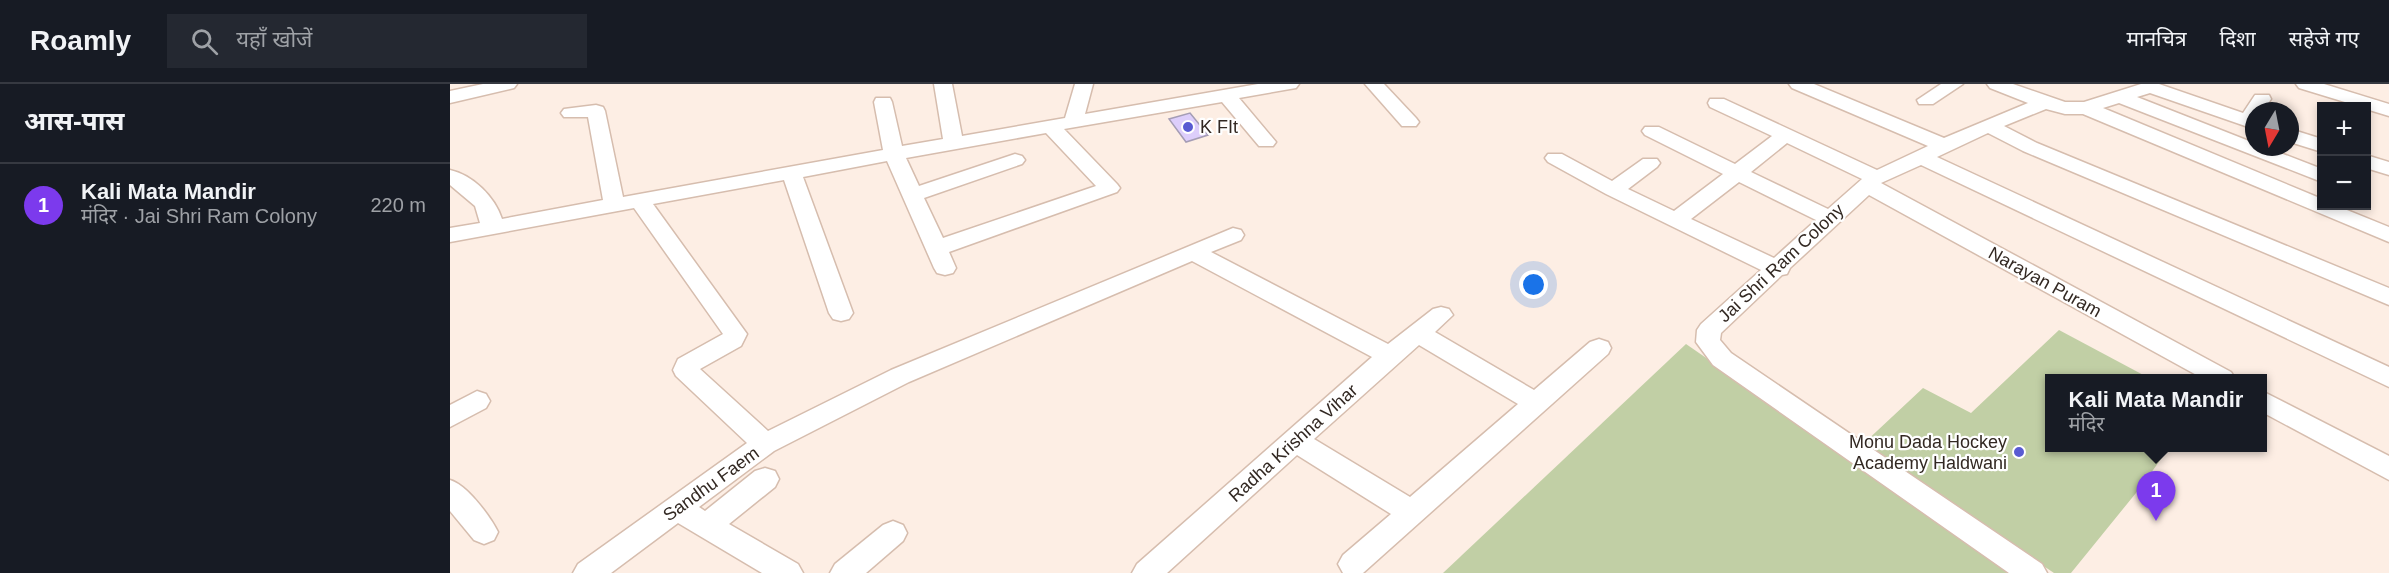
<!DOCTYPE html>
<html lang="hi">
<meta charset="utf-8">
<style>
:root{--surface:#171b24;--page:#242831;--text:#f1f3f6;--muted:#9ea1a6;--line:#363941;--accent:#7c3aed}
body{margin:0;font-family:Arial,"Noto Sans Devanagari",sans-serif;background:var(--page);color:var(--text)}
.controls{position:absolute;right:18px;top:18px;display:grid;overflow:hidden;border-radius:0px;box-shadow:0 3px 9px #0003}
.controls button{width:54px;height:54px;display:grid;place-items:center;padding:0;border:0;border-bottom:2px solid var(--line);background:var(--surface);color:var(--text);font:30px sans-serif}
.compass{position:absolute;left:1795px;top:18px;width:54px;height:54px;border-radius:50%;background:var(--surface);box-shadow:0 3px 9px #0003;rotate:190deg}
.you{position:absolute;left:1084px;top:201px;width:21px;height:21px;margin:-15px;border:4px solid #fff;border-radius:50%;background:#1a73e8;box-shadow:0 0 0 9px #1a73e833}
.badge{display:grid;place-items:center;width:39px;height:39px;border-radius:50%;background:var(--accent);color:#fff;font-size:20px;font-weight:700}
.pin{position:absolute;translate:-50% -50px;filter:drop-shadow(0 2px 3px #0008)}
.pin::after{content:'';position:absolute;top:32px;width:21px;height:18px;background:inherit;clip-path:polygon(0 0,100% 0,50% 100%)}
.popup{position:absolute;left:1595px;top:290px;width:222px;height:78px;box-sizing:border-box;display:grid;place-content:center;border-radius:0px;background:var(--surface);filter:drop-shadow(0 2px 4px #0005);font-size:20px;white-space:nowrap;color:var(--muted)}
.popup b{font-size:22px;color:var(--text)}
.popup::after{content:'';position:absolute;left:50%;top:100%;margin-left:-12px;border:12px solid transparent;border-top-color:var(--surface)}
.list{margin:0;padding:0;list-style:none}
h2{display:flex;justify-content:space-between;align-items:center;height:78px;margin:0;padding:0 24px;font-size:26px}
h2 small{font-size:20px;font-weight:400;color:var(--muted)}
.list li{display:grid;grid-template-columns:39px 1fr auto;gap:18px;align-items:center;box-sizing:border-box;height:84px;padding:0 24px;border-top:2px solid var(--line)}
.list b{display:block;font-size:22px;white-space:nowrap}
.list p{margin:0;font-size:20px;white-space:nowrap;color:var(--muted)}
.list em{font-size:20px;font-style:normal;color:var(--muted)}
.icon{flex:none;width:33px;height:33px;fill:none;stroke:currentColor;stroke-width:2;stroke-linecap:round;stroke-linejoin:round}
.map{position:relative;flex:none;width:1939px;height:489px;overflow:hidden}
header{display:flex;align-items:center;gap:36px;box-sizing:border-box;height:84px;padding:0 30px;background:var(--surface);border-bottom:2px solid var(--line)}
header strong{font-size:28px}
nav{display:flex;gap:33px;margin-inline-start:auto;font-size:21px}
.search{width:420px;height:54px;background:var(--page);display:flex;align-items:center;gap:15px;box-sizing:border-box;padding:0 21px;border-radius:0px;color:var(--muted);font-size:22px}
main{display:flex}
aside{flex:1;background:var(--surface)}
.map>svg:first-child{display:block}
</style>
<header>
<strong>Roamly</strong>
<div class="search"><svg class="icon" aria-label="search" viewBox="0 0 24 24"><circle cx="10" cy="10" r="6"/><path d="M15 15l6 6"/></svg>यहाँ खोजें</div>
<nav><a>मानचित्र</a><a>दिशा</a><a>सहेजे गए</a></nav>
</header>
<main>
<aside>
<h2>आस-पास<small></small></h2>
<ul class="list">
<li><span class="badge">1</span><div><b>Kali Mata Mandir</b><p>मंदिर · Jai Shri Ram Colony</p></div><em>220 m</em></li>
</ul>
</aside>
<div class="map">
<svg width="1939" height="489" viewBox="0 0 1939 489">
<rect width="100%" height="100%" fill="#fdeee4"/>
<g fill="#c1cfa5">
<path d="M1609,246L1699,294H1600V364H1719L1690,404L1621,489H1604L1412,361L1473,304L1521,329Z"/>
<path d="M1236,260L1567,489H993Z"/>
</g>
<path fill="#ddcefb" stroke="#a59db5" stroke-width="1.5" d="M740,29L758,51L736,58L719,35Z"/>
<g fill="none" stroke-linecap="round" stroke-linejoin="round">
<g stroke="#d6bdae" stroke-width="3">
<g id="minor">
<path d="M33,0H67L64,4L0,19V7Z"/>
<path d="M484,0H502L512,52L615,34L625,0H643L635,30L808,0H849L846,4L840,5L789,14L826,58L823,62H809L772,18L614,45L667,100L670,104L667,108L499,168L506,184L503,189L495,191L487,189L484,184L437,77L353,93L403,229L399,235L391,237L383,235L379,229L334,96L203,120L297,250L291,262L250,285L318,347L441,286L783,144L791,146L794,151L791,156L761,168L938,260L983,225L991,223L999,225L1003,231L985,248L1084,306L1140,258L1149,255L1158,258L1161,264L1158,270L913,489H893L888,480L893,471L941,430L847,371L717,489H682L687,480L922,273L742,177L459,298L324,367L249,423L255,427L305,387L315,384L325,387L329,395L325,403L279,440L348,480L353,489H312L228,439L161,489H123L128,480L297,359L226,292L223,286L228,275L273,250L184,124L0,158V144L30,139L25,122L0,101V86C23,91 45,113 52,135L153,116L138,33H114L111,29L114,25L146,21L153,23L155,27L173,113L433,66L424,18L426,14H440L442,18L452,62L493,55ZM596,49L646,102L493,154L474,114L572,80L575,76L572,72L565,70L469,102L456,74ZM969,261L1068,320L960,413L864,355Z"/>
<path d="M915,0H934L966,34L969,38L966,42H952Z"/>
<path d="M1339,0H1364L1494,54L1578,19L1540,4L1537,0H1563L1615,18H1634L1691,0H1709L1793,29L1805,11H1819L1821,15L1813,27H1804V45L1700,9L1687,13L1804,59V63H1815L1872,85V98L1669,19L1653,24L1872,115V122H1887L1939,143V158L1633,30H1615L1596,25L1554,42L1587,59L1939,204V221L1573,67L1538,49L1487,73L1939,283V303L1471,81L1431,99L1781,288L1785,294H1752L1419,111L1340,184L1337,190L1332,191L1271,249L1270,256L1281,269L1592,480L1597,489H1559L1263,281L1246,258L1247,246L1251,240L1311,186L1156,110L1098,78L1095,74L1098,70H1112L1162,97L1193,75H1207L1210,79L1207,83L1178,105L1224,127L1273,90L1195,51L1192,47L1195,43H1209L1285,80L1322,52L1260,23L1258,19L1260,15H1274L1427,86L1478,62L1342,4ZM1337,59L1412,95L1378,125L1301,88ZM1289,98L1366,136L1324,174L1241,135Z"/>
<path d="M1491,0H1513L1483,20H1469L1467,16Z"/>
<path d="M1846,0H1874L1939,20V32L1916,25V22H1908L1849,4Z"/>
<path d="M1840,45L1872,55V68L1840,58Z"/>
<path d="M1916,71L1939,78V91L1916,84Z"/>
<path d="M27,307L36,310L40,317L36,324L0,343V321Z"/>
<path d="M1812,307L1939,372V396L1812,328Z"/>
<path d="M0,396C17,401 40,432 48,448L44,456L34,460L24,456L0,427Z"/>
<path d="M443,437L453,441L457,449L453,457L416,489H380L385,480L433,441Z"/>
</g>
</g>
<use href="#minor" fill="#fff" fill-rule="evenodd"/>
</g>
<g fill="#595bd2" stroke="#fff" stroke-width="2">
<circle cx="738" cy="43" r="6"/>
<circle cx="1569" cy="368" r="6"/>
</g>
<g text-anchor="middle" stroke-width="4.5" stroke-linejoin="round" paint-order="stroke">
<g font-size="18" fill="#322822" stroke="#fff" text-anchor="start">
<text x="750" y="49">K FIt</text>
<text x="1557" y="364" text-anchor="end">Monu Dada Hockey<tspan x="1557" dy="21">Academy Haldwani</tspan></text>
</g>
<g font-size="18" fill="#322822" stroke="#fff">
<text transform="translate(1331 179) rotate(-43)" y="6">Jai Shri Ram Colony</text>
<text transform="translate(1595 198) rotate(29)" y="6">Narayan Puram</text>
<text transform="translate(843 359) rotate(-42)" y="6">Radha Krishna Vihar</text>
<text transform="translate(261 400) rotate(-36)" y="6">Sandhu Faem</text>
</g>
</g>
</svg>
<div class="controls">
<button>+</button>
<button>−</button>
</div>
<svg class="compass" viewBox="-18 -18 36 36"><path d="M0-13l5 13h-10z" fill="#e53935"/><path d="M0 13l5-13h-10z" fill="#9ea1a6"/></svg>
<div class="you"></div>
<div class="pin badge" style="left:1706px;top:437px">1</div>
<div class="popup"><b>Kali Mata Mandir</b>मंदिर</div>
</div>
</main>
